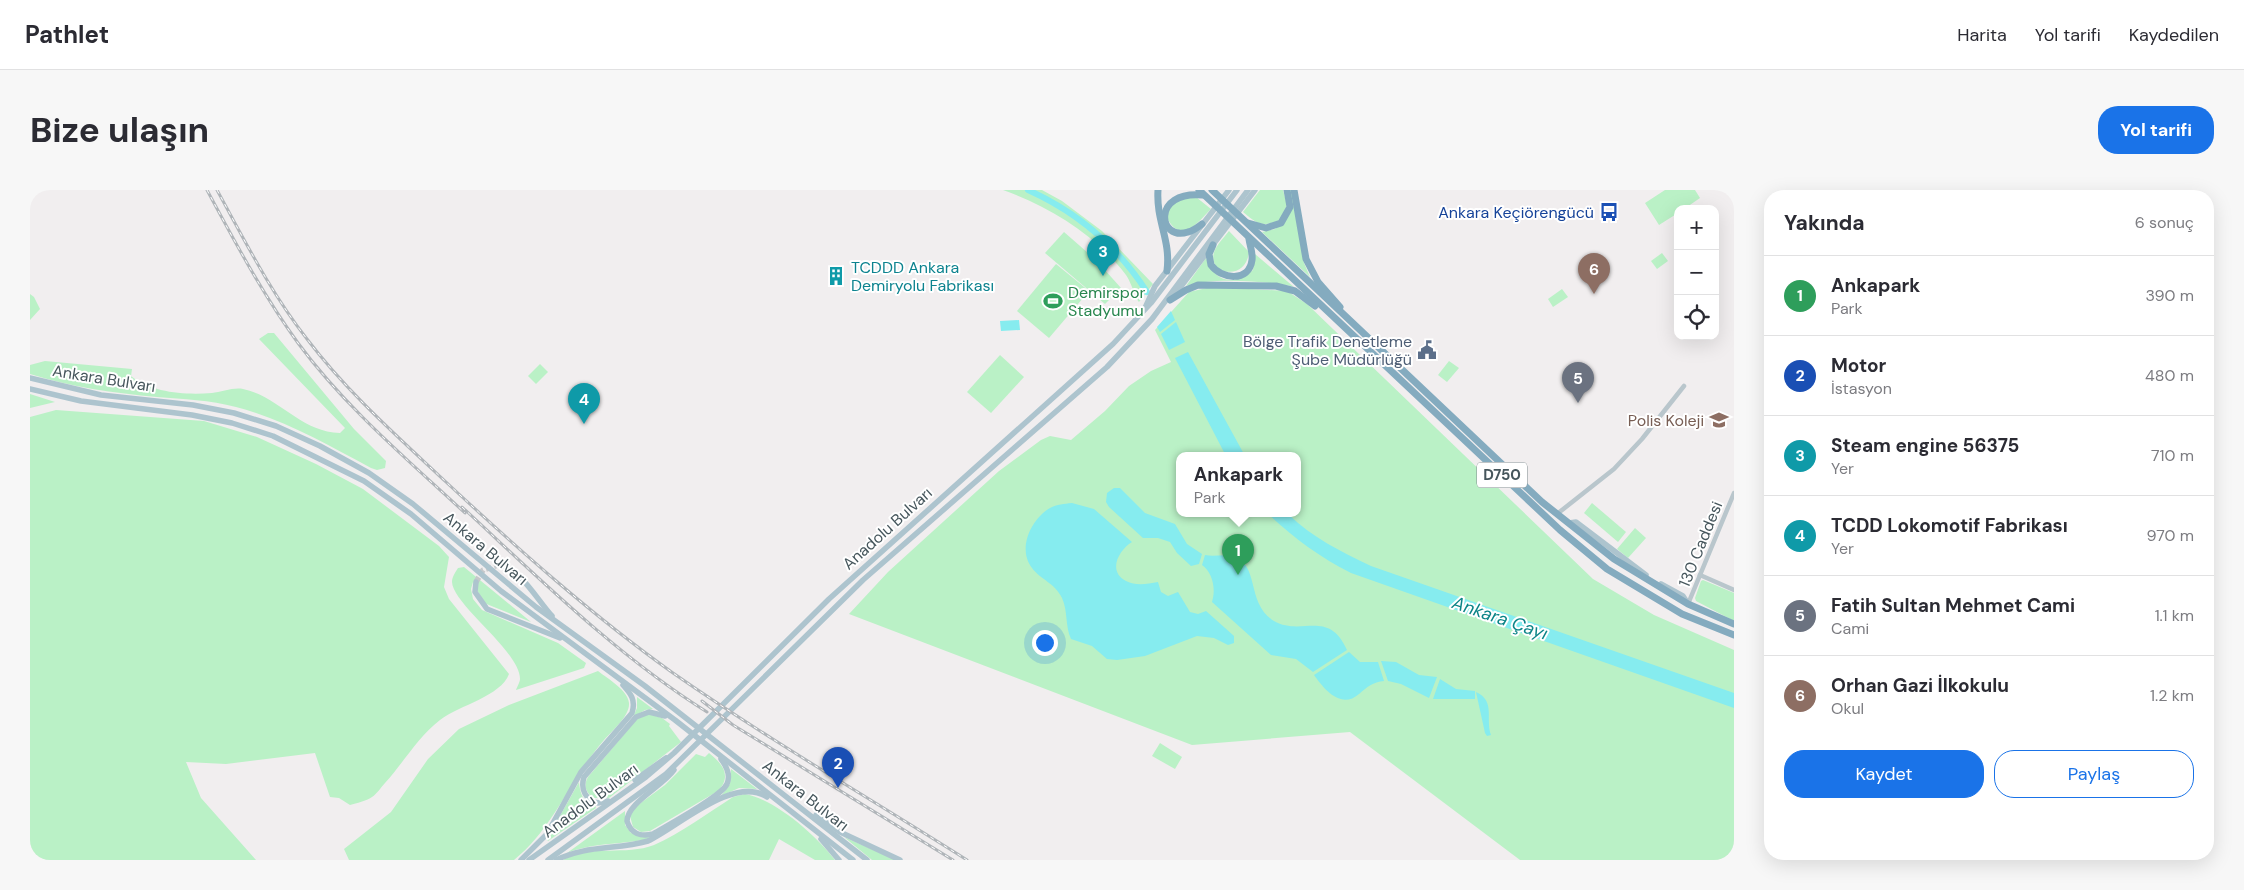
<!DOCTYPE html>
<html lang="tr">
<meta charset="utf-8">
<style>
:root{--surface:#fff;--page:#f7f7f7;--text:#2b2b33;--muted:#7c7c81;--line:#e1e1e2;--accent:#1a73e8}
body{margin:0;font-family:"DM Sans",sans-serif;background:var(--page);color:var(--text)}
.controls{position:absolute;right:15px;top:15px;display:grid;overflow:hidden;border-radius:10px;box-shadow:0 5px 20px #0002}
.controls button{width:45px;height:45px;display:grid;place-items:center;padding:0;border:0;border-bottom:1px solid var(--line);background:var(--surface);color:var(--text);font:25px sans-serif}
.you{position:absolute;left:1014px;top:452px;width:18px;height:18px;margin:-12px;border:4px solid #fff;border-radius:50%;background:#1a73e8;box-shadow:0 0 0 8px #1a73e833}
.badge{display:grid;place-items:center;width:32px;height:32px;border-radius:50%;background:var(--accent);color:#fff;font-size:16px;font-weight:700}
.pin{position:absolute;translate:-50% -41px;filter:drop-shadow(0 1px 2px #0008)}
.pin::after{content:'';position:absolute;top:26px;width:18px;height:15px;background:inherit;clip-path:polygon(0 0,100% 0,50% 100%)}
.popup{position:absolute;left:1146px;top:262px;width:125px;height:65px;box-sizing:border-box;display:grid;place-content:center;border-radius:10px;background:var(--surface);filter:drop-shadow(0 1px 4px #0005);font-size:16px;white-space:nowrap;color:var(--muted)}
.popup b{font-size:19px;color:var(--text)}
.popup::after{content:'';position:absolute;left:50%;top:100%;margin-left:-10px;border:10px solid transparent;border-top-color:var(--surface)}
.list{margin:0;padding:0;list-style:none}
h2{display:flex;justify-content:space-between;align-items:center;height:65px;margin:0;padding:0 20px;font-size:21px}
h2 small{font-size:16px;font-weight:400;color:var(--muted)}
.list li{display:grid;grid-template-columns:32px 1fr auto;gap:15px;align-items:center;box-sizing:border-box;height:80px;padding:0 20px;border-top:1px solid var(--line)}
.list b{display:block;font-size:19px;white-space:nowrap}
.list p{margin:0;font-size:16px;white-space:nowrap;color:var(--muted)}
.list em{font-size:16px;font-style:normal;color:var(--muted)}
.actions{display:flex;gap:10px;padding:15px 20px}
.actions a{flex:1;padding:11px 0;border:1px solid var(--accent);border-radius:20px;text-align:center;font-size:18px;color:var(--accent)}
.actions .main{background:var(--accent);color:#fff}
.icon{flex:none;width:28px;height:28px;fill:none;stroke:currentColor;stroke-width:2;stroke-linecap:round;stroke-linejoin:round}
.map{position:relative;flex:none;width:1704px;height:670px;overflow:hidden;border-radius:20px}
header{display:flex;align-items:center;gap:30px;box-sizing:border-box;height:70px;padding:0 25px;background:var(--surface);border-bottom:1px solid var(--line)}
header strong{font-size:24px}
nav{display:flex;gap:28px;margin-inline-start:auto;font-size:18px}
.intro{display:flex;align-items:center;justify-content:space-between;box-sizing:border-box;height:120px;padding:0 30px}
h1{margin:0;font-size:35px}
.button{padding:12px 22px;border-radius:20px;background:var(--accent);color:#fff;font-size:18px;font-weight:700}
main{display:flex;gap:30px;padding:0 30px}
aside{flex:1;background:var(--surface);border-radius:20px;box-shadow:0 5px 20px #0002}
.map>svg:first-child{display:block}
</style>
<header>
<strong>Pathlet</strong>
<nav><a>Harita</a><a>Yol tarifi</a><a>Kaydedilen</a></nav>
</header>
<div class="intro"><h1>Bize ulaşın</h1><a class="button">Yol tarifi</a></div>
<main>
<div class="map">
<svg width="1704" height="670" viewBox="0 0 1704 670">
<rect width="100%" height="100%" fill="#f1eeef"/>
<g fill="#baf1c6" fill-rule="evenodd">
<path d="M973,0H1012L1032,11L1072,41L1123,94L1109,112C1106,109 1101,92 1096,85C1066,45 1020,17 973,0Z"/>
<path d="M1230,0H1253L1257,15L1250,30C1232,37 1228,35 1213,22Z"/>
<path d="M1258,0H1261L1274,73L1280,87L1232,42L1245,39L1257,28Z"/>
<path d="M1635,0H1665L1670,8L1654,19H1648V23L1629,35L1615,13Z"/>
<path d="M1166,7L1181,19C1167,33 1152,55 1137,28L1142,9Z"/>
<path d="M1199,41L1219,62C1217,80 1203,86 1188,79C1176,64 1189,54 1199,41Z"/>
<path d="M1034,42L1065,69L1091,98L1075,114L1015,63Z"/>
<path d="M1632,63L1638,71L1627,79L1621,71Z"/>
<path d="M1225,64L1264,97C1240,91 1179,87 1156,96L1176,68C1185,93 1203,96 1223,80Z"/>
<path d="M1026,74L1059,101L1019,148L987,121Z"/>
<path d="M1181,97L1257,101L1277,114L1563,389L1624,425L1704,460V670H1490L1320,542L1162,555L819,424L858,382L969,281L1011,250L1020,246L1041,250L1075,221L1099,196L1121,181L1141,172L1125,140L1159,102ZM1149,266H1267V324H1149Z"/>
<path d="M1532,99L1538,107L1523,117L1518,109Z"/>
<path d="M0,104L4,107L10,119L0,130Z"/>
<path d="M238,143H244L324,239L356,271L355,278L347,280L341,278C298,255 253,229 206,217C180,210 153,209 127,207C84,203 41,197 0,184V175L15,171L102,179L101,186C122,203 155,205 182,203C191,202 204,197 213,199C250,207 270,242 310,243L315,238L229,149Z"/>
<path d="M970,165L994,187L961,223L937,202Z"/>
<path d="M1419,171L1429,178L1417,192L1408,185Z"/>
<path d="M510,174L518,182L506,194L498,186Z"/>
<path d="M0,204L25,212L0,218Z"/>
<path d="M26,220L174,231L227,247L286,274L333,299L409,356L419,367L414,397L419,409L479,484C471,506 430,515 410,530C388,547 374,572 355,593C351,597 347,604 342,607C336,611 327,613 320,615L309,608L300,607L285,563L196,574L156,572L171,608L226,670H0V227Z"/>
<path d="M1562,313L1596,342L1588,352L1554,323Z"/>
<path d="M1605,338L1616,348L1598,368L1587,359Z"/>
<path d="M434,377L501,432L454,413L443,392L441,399L443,409L452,420L528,453L556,473L554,478L486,500C487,497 490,492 490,489C490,461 423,415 422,392C422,387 425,383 428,378Z"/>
<path d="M1673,390L1704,403V431L1666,411L1665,408L1671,391Z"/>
<path d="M568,481C578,489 598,500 599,513C600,526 582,541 574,550C541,588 523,639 484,670H319L314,659L361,622L398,569L429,539L479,515Z"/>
<path d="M607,507L623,519L615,520L603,527L607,518Z"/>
<path d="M619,524L632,528L640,534L639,536L651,552L579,608H563C556,602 553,596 558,587L607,529Z"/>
<path d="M1130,553L1152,567L1145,579L1122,566Z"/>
<path d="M679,563C693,574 702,586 688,601L620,641L611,642L603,637L600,626L604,618L635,595L666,564L675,567Z"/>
<path d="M701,579L727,599L709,598L691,606L700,594Z"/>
<path d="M549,592C550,603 553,613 565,615L566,618L518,651L517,649Z"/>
<path d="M715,604C745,609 787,646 805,670H785L749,649L739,670H533C560,654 596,666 624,655C651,643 678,623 703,607Z"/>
<path d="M595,621V635L601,643L622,648C594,655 564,652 537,663Z"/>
<path d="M814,647L866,670H842Z"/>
</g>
<g fill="#86ecef">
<path d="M1141,121L1145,130L1130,142L1127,137Z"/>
<path d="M989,130L990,140L971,141L970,131Z"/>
<path d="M1146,132L1155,152L1139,160L1131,144Z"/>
<path d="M1158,162L1215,266H1196L1145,168Z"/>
<path d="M1090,298L1115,323L1145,334L1157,354L1172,364L1169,374L1161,376L1147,363L1140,352L1128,348H1113L1079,317L1076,312L1077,303L1084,298Z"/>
<path d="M1042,313L1064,319L1102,352C1089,360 1077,381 1096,391C1106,396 1117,394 1128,392L1131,402L1138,406L1148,402L1160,422L1168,424L1176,421L1204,446V453L1198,455L1184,448L1167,446L1115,466L1087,470L1077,469L1062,456L1041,449C1035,436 1038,421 1032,408C1025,393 1011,390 1002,378C987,359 1001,329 1020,318C1027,314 1034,314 1042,313Z"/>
<path d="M1238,324H1258C1283,348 1310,361 1341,376L1704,503V518L1321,383C1289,367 1264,348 1238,324Z"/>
<path d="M1175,365C1184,367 1193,364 1202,366C1231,374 1215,413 1244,431C1272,447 1298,418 1317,460L1283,482L1266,469L1241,465L1182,412C1186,399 1183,383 1172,375Z"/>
<path d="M1319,462L1330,472H1348L1354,491C1343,492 1337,497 1329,504C1311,520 1294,499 1284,485Z"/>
<path d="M1351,471L1366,472L1389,485L1407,487L1399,508L1371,494L1358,491Z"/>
<path d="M1410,489L1426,499L1445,501V509H1403Z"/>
<path d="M1446,502C1466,511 1455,529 1461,545L1457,546L1455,543Z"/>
</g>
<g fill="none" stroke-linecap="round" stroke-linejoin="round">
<path stroke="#86ecef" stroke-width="6" d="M998,0C1047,22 1088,57 1117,102"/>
<path stroke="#c6c8ca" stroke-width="5.5" stroke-dasharray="5.5 3" stroke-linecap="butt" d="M446,392L453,380L468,375"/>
<g stroke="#b9c6cc" stroke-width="4.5">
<path d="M1527,324L1584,279L1612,249L1654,196"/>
<path d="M1670,385L1704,400"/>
<path d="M1658,414L1704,303"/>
</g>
<g stroke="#adc4ce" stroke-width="5.5">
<path d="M1142,108L1225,0"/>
<path d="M1115,118L1125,96L1199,0"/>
<path d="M0,188L71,205L163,215L204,223L246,236L290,256L339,283L383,314L506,417L615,496L837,670"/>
<path d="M0,199L51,211L162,225L202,233L243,246L334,291L381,324L471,401L645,530L823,670"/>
<path d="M1539,333L1546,332L1616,385"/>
<path d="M468,375C488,375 508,411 522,426"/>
<path d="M446,392L445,402L457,419L530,448"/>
<path d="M1631,394L1653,406L1657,412"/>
<path d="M644,580C633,596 597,613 597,631C601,644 611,647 623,644C638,635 691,607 697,594C701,585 697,577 691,569"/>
<path d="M605,590L636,568"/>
<path d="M578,611L568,613C556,610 550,600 554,587L606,527L619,522L635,526"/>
<path d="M786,625L810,642L870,670"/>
<path d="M791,649L809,670"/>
<path d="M491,670L517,644L551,582L602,523C606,510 601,504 593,495"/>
<path d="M499,670L616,587L644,563L799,409L1083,154L1121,113L1207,0"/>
<path d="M518,670L636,584L833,390L1077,177L1122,129L1218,0"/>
<path d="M526,670C556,655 587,660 618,651C649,636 704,585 737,607"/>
</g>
<g stroke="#84abbf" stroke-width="7">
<path d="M1128,0C1126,32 1141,49 1137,81"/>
<path d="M1169,0L1530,340L1577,379L1652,424L1704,445"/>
<path d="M1182,0L1512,312L1584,369L1658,414L1704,434"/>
<path d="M1264,0L1276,69L1288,92L1310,117"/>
<path d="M1218,33L1236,38L1251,33L1260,17L1257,0"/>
<path d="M1172,34C1168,37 1163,41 1158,42C1128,52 1121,0 1173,5"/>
<path d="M1183,55L1179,64L1181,75C1191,89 1219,93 1222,70C1223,63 1220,56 1219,49"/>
<path d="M1140,110L1156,100L1168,95L1246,96L1265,101L1285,116"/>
</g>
<g stroke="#b0b5b9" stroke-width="3">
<g id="rail">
<path d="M177,0C205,52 233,105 268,153C315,217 378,270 435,323"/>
<path d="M187,0C215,51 241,103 277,149C317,202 367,246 416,292C488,359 563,426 643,483C738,549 839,608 937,670"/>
<path d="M432,317C510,389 586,465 677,522"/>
<path d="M672,511L703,535L923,670"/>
</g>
</g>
<use href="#rail" stroke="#fff" stroke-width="1" stroke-dasharray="4" stroke-linecap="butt"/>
</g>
<defs>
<g id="bus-bare" transform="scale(1.5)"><path d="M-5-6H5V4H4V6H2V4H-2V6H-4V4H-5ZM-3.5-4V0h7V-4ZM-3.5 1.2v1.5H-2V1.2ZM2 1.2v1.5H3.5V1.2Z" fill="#1a4fb4" stroke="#fff" stroke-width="2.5" paint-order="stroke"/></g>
<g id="building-bare" transform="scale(1.5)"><path d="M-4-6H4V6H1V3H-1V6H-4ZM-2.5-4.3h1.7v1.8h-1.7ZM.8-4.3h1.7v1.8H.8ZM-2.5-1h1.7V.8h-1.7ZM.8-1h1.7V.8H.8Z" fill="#0f9aa8" stroke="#fff" stroke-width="2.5" paint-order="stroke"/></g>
<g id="stadium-bare" transform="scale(1.5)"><path d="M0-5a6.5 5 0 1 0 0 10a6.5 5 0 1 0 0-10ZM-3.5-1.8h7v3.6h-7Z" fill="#2e9e5b" stroke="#fff" stroke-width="2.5" paint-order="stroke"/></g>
<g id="civic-bare" transform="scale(1.5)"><path d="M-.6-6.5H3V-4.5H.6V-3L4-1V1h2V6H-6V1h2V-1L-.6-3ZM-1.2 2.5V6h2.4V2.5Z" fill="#5c6f8a" stroke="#fff" stroke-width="2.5" paint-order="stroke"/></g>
<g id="school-bare" transform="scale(1.5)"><path d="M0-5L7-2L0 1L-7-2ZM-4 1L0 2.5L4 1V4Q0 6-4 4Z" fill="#8d6e63" stroke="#fff" stroke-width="2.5" paint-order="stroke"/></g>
</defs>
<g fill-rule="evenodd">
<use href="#bus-bare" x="1579" y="22"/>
<use href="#building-bare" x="806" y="86"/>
<use href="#stadium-bare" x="1023" y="111"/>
<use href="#civic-bare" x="1397" y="160"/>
<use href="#school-bare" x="1689" y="230"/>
</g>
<g text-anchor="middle" stroke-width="4" stroke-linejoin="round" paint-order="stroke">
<rect fill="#fff" stroke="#7e898d" stroke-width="1" x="1447" y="272.5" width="50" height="25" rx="4"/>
<g font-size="15" font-weight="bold" fill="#46565c">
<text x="1472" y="290">D750</text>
</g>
<g font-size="16" fill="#164399" stroke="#fff" text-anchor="end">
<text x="1564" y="28">Ankara Keçiörengücü</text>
</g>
<g font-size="16" fill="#0d838f" stroke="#fff" text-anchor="start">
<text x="821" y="83">TCDDD Ankara<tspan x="821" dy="18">Demiryolu Fabrikası</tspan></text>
</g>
<g font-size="16" fill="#27864d" stroke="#fff" text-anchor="start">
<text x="1038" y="108">Demirspor<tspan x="1038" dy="18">Stadyumu</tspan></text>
</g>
<g font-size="16" fill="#4e5e75" stroke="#fff" text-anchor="end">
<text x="1382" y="157">Bölge Trafik Denetleme<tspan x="1382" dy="18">Şube Müdürlüğü</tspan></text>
</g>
<g font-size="16" fill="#46565c" stroke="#fff">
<text transform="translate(74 188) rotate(9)" y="6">Ankara Bulvarı</text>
<text transform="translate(857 338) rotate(-42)" y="6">Anadolu Bulvarı</text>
<text transform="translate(1670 354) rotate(-68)" y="6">130 Caddesi</text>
<text transform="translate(456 358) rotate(40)" y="6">Ankara Bulvarı</text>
<text transform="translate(776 605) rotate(38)" y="6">Ankara Bulvarı</text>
<text transform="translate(560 610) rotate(-36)" y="6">Anadolu Bulvarı</text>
</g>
<g font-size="16" fill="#785e54" stroke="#fff" text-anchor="end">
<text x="1674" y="236">Polis Koleji</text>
</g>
<g font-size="18" font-style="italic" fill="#0a8487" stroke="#fff">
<text transform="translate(1470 428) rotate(19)" y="6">Ankara Çayı</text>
</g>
</g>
</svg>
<div class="controls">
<button>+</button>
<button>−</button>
<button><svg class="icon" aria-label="locate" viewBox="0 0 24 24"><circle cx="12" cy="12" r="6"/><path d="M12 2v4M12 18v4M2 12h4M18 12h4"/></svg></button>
</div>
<div class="you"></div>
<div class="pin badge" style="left:1208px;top:385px;background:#2e9e5b">1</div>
<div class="popup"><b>Ankapark</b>Park</div>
<div class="pin badge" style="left:808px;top:598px;background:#1a4fb4">2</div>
<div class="pin badge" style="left:1073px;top:86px;background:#0f9aa8">3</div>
<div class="pin badge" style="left:554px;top:234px;background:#0f9aa8">4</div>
<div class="pin badge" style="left:1548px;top:213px;background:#6b7280">5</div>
<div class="pin badge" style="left:1564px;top:104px;background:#8d6e63">6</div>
</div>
<aside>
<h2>Yakında<small>6 sonuç</small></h2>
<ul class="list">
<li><span class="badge" style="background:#2e9e5b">1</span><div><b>Ankapark</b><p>Park</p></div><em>390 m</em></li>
<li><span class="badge" style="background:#1a4fb4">2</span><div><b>Motor</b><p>İstasyon</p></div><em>480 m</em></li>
<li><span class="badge" style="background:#0f9aa8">3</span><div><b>Steam engine 56375</b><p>Yer</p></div><em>710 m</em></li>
<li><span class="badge" style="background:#0f9aa8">4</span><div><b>TCDD Lokomotif Fabrikası</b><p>Yer</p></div><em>970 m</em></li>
<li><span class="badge" style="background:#6b7280">5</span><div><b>Fatih Sultan Mehmet Cami</b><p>Cami</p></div><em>1.1 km</em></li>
<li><span class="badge" style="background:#8d6e63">6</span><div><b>Orhan Gazi İlkokulu</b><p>Okul</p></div><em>1.2 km</em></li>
</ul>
<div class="actions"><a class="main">Kaydet</a><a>Paylaş</a></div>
</aside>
</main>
